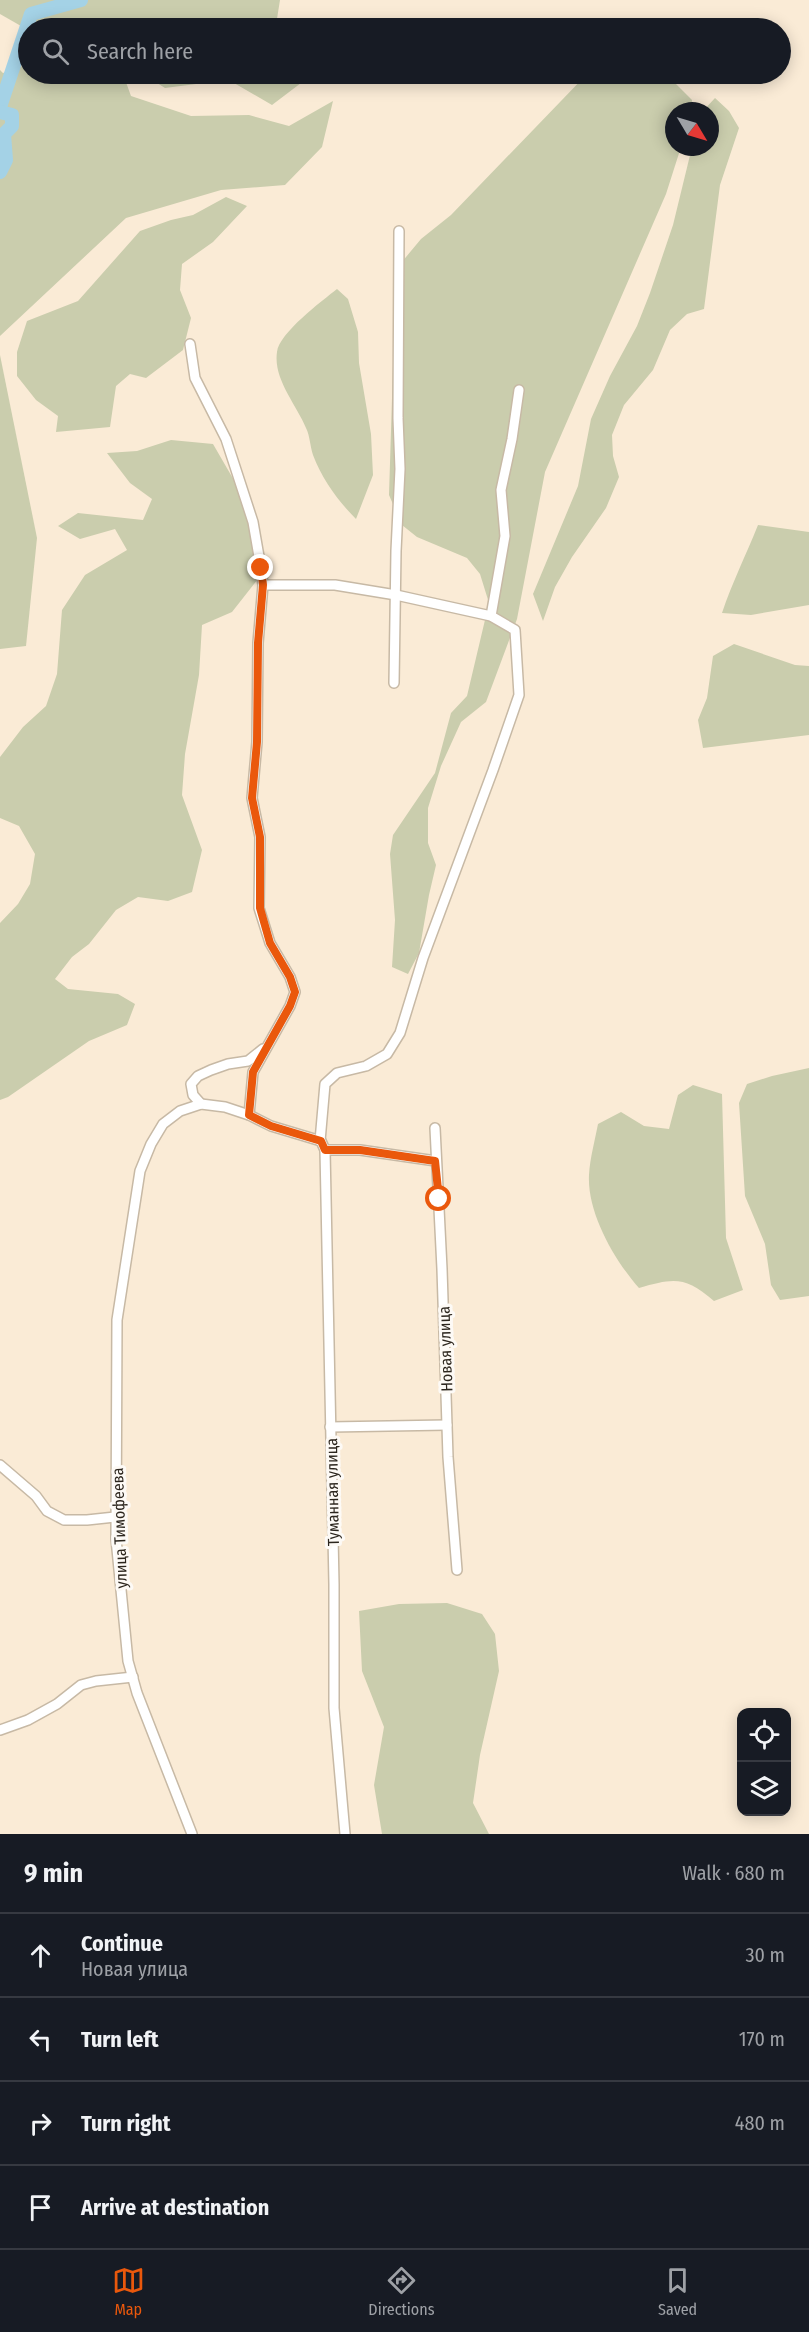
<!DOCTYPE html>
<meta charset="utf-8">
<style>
:root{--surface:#171b24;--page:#20242c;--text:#f1f3f6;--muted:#9ea1a6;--line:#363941;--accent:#ea580c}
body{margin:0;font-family:"Fira Sans Condensed",sans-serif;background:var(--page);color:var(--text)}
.controls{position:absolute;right:18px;bottom:18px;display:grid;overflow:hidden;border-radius:12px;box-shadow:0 3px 15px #0003}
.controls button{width:54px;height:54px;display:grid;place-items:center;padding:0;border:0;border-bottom:2px solid var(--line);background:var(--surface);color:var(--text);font:30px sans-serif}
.compass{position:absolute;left:665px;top:102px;width:54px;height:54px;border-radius:50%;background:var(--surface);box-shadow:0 3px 15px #0003;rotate:128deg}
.stop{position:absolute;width:18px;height:18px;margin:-14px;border:4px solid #ea580c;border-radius:50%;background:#fff}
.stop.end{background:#ea580c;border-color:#fff;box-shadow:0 2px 6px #0008}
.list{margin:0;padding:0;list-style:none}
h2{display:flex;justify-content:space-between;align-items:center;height:78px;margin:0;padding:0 24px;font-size:26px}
h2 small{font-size:20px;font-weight:400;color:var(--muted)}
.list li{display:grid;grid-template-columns:39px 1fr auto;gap:18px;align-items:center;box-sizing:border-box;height:84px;padding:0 24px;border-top:2px solid var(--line)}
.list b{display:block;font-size:22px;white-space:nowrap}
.list p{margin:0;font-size:20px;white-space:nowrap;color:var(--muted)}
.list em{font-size:20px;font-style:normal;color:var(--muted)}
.icon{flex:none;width:33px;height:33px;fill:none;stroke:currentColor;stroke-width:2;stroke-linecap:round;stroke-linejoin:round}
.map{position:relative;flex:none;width:809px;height:1834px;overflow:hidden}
.search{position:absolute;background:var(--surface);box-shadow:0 3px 15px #0003;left:18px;right:18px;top:18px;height:66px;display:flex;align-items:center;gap:15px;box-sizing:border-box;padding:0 21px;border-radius:33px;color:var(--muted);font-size:22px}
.sheet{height:414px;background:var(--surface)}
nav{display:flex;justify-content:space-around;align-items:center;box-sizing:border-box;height:84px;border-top:2px solid var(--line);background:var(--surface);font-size:16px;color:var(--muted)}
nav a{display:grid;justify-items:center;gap:3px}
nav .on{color:var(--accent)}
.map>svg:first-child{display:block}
</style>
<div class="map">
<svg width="809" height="1834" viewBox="0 0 809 1834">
<rect width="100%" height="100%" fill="#faebd6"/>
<g fill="#cacdad">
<path d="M0,0H280L276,25L279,28H126V20L103,18L73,28L28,30L0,14Z"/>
<path d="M28,64V74H123L131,96L191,116L249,115L289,126L333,101L322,147L285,185L221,190L126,218L0,336V70L3,73Z"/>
<path d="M143,74H306L301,83L272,105L234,83H204L165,88Z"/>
<path d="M587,74H666L692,100L691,111H674V147H681L666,194L545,472L517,619L486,702L461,722L441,766L428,808V843L436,865L429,895L419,953L408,974L392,967L395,920L390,854L393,835L435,773L451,713L467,696L489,603L480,574L467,558L417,537L402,525L389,495L396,269L421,239L451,215Z"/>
<path d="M715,98L729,111L739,128L720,185L704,309L687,314L670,330L653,370L624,405L612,435L613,456L619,477L606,508L572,557L555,587L543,621L533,594L578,486L591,419L610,376L637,326L650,293L673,225L692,147H710V111H703Z"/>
<path d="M226,197L247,206L213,242L182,264L180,290L191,318L183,350L146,378L130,374L116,386L110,427L56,432L58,416L36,400L17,376V352L27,321L78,301L140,231L171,220L193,215Z"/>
<path d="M337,289L348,299L358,332L359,363L371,434L373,475L356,519C338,501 322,479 313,455C310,446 310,436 306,428C296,404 273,379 277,352C279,333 322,301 337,289Z"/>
<path d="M0,355L37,538L26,646L0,649Z"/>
<path d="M171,440L213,444L235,482L260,536L258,579L232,612L202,625L199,675L185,754L182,795L202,850L192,892L168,901L138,897L116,910L89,944L72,957L55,979L68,989L118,994L135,1004L127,1025L89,1041L8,1097L0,1100V923L18,904L30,884L35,854L19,826L0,818V757L23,727L46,706L57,674L62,610L85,575L127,550L115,529L80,539L58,526L78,513L143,520L152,499L130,483L107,453L137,451Z"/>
<path d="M758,525L809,532V605L751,615L722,613C732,583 746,555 758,525Z"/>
<path d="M734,644L795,665L809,666V735L703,748L698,720L707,698L713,656Z"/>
<path d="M809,1068V1296L780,1300L771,1285L765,1244L745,1196L739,1103L747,1084L772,1076Z"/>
<path d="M693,1085L722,1094L726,1238L743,1290L714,1301C685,1276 674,1278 639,1288C615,1261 587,1213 589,1175C590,1158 595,1140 598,1124L621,1112L644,1126L669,1129L678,1095Z"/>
<path d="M447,1603L482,1614L495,1634L499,1671L480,1755L473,1803L489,1834H382L374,1785L384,1727L362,1671L359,1611L399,1604Z"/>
</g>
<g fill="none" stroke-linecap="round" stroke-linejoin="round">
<g stroke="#a4d2e6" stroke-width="14">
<path d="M0,107L31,14L81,0"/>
<path d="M0,112L12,115V126L4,134L6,160L0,172"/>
</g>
<g stroke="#c7b9a5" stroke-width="12">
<g id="street">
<path d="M190,344L195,378L226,439L253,522L261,568L263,585L258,643L257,742L252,798L260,837L259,908L270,943L290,977L295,992L290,1006L253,1072L249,1115"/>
<path d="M263,585H335L396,595L491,616L515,630L519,695L493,770L423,958L400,1033L387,1054L366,1066L337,1073L325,1084L320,1141"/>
<path d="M491,616L505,536L501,490L512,439L519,390"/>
<path d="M394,683L396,551L400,469L398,418L399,231"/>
<path d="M201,1104L193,1095L191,1084L198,1076L211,1070L228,1064L248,1061L263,1049"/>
<path d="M435,1128L442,1269L448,1457L457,1570"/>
<path d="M325,1150H360L436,1161"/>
<path d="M330,1427L447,1425"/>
<path d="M0,1465L36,1496L47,1511L64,1520H87L115,1517"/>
<path d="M0,1730L28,1720L57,1704L81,1685L96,1681L133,1677"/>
<path d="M192,1834L137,1693L128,1661L116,1539L117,1320L140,1171L151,1144L163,1124L180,1111L201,1104L225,1107L249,1115L271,1126L321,1141L325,1150L334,1584V1708L345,1834"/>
</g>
</g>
<use href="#street" stroke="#fff" stroke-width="9"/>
</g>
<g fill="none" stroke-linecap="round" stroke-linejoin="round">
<path stroke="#ea580c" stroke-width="8" d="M261,568L263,585L258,643L257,742L252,798L260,837V908L270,943L290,977L295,992L290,1006L253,1072L249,1115L271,1126L321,1141L325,1150H360L435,1161L439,1199"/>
</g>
<g text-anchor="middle" stroke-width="6" stroke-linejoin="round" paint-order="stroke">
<g font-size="16" fill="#2c261e" stroke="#fdfaf6">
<text transform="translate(445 1349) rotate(-92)" y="6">Новая улица</text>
<text transform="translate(332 1492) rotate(-91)" y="6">Туманная улица</text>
<text transform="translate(119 1528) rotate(-92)" y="6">улица Тимофеева</text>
</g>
</g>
</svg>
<div class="controls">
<button><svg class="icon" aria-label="locate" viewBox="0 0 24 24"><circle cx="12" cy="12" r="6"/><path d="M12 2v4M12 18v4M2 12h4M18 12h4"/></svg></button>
<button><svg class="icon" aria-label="layers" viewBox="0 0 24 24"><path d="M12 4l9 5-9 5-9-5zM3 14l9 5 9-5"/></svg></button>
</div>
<svg class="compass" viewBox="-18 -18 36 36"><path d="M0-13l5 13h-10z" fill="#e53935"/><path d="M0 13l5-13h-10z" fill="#9ea1a6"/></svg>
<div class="stop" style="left:439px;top:1199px"></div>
<div class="stop end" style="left:261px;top:568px"></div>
<div class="search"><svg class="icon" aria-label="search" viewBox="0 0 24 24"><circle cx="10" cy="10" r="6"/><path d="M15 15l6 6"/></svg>Search here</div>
</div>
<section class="sheet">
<h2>9 min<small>Walk · 680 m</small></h2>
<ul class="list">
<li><svg class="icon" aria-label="ahead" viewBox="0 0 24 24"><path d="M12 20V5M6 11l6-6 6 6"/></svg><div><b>Continue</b><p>Новая улица</p></div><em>30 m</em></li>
<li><svg class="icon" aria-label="left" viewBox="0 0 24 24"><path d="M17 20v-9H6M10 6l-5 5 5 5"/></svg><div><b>Turn left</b></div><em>170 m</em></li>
<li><svg class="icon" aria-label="right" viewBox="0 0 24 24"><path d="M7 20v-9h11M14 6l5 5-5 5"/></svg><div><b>Turn right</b></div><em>480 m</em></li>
<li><svg class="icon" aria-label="arrive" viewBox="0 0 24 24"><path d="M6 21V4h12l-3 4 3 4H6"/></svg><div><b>Arrive at destination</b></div></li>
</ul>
</section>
<nav>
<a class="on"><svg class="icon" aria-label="map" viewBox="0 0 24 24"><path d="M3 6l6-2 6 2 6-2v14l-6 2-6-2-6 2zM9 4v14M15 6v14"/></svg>Map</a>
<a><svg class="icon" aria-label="directions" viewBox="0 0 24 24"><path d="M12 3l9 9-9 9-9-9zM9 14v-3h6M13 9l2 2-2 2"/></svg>Directions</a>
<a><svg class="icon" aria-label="saved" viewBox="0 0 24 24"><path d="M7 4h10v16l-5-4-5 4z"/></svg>Saved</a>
</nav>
